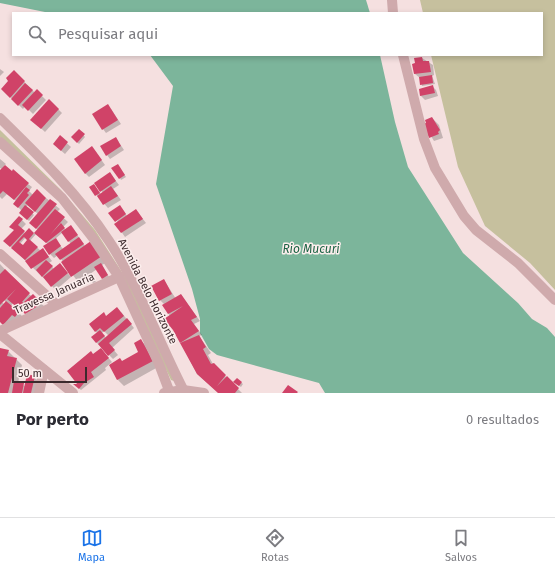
<!DOCTYPE html>
<html lang="pt">
<style>
:root{--surface:#fff;--page:#f7f7f7;--text:#2b2b33;--muted:#7c7c81;--line:#e1e1e2;--accent:#1a73e8}
body{margin:0;font-family:"Fira Sans",sans-serif;background:var(--page);color:var(--text)}
.scale{position:absolute;left:12px;bottom:10px;width:75px;box-sizing:border-box;padding-left:4px;border:2px solid #3c2a2d;border-top:0;font-size:11px;line-height:14px;white-space:nowrap;color:#3c2a2d;-webkit-text-stroke:3px #fceeed;paint-order:stroke}
.list{margin:0;padding:0;list-style:none}
h2{display:flex;justify-content:space-between;align-items:center;height:52px;margin:0;padding:0 16px;font-size:17px}
h2 small{font-size:13px;font-weight:400;color:var(--muted)}
.icon{flex:none;width:22px;height:22px;fill:none;stroke:currentColor;stroke-width:2;stroke-linecap:round;stroke-linejoin:round}
.map{position:relative;flex:none;width:555px;height:393px;overflow:hidden}
.search{position:absolute;background:var(--surface);box-shadow:0 2px 6px #0003;left:12px;right:12px;top:12px;height:44px;display:flex;align-items:center;gap:10px;box-sizing:border-box;padding:0 14px;border-radius:0px;color:var(--muted);font-size:15px}
.sheet{height:124px;background:var(--surface)}
nav{display:flex;justify-content:space-around;align-items:center;box-sizing:border-box;height:56px;border-top:1px solid var(--line);background:var(--surface);font-size:11px;color:var(--muted)}
nav a{display:grid;justify-items:center;gap:2px}
nav .on{color:var(--accent)}
.map>svg:first-child{display:block}
</style>
<div class="map">
<svg width="555" height="393" viewBox="0 0 555 393">
<rect width="100%" height="100%" fill="#f5e0e0"/>
<g fill="#c6c09e">
<path d="M420,0H555V290L530,263L485,226L458,167L431,55H542V13H423Z"/>
<path d="M0,130L61,190L95,230L134,291L174,381L171,380L128,290L93,232L17,152L0,137Z"/>
</g>
<g fill="#7cb59b">
<path d="M0,0H366L370,13H50L0,3Z"/>
<path d="M150,55H380L395,122L408,167L463,253L518,303L532,319L547,328L555,337V393H325L319,383L217,355L209,349L200,333V319L192,289L156,184L173,86Z"/>
</g>
<g fill="#0003" fill-rule="evenodd">
<path d="M422,58L433,65L434,75L432,76L435,84L422,86L420,78L415,74L413,65Z"/>
<path d="M0,69L4,72L0,76Z"/>
<path d="M14,71L35,93L37,91L46,100L33,114L25,106L23,109L2,89L10,81Z"/>
<path d="M432,86L436,90L438,96L425,100L421,96L420,90Z"/>
<path d="M49,100L62,113L45,132L32,120Z"/>
<path d="M111,109L121,124L106,133L103,129Z"/>
<path d="M432,118L439,125L443,138L434,141L424,125Z"/>
<path d="M79,130L85,137L79,144L72,137Z"/>
<path d="M60,137L71,147L65,154L58,148Z"/>
<path d="M116,138L124,150L110,159L107,155Z"/>
<path d="M95,151L105,165L89,177L85,173Z"/>
<path d="M0,159L6,164L4,166L32,187L29,191L33,195L46,198L60,209L57,212L68,222L63,227L66,230L71,226L85,246L107,262L102,265L109,277L104,280L97,269L90,274L96,282L93,283L87,276L78,282L58,255L54,258L50,254L48,244L36,234L30,241L41,251L46,253L52,261L49,263L54,269L63,268L71,277L56,290L5,241L15,230L19,217L26,224L21,229L25,233L29,230L34,234L38,230L31,223L38,214L28,205L26,207L34,215L29,221L20,213L22,211L15,204L16,201L7,194L2,199L0,197V172L2,169L0,168ZM62,233L71,244L63,249L55,239ZM26,237L29,240L23,246L20,244Z"/>
<path d="M119,167L126,177L121,180L120,178Z"/>
<path d="M110,173L119,185L113,189L121,200L108,208L90,188L95,187L101,194L103,193L96,184Z"/>
<path d="M123,210L127,216L136,210L146,223L125,237L116,224Z"/>
<path d="M0,264L25,291L44,306L30,317L13,303L11,306L22,316L19,320L17,318L8,328L0,321V300L4,304L6,302L0,297Z"/>
<path d="M164,280L176,299L181,295L200,321L194,324L202,335L199,336L211,353L208,355L213,364L242,393H219L197,374L174,329L170,316L164,306L165,305L160,300Z"/>
<path d="M121,312L134,328L112,348L118,355L113,359L96,342L97,333L90,324ZM104,331L109,336L106,338L102,333Z"/>
<path d="M141,341L147,346L158,367L124,386L118,380L110,365L122,362L139,353Z"/>
<path d="M0,349L8,351L22,365L18,383L25,386L34,377L38,381L36,393H0Z"/>
<path d="M104,353L112,362L105,368L106,370L81,390L76,385H79L94,355Z"/>
<path d="M237,379L243,384L241,387L236,384Z"/>
</g>
<g fill="#d04368" fill-rule="evenodd">
<path d="M422,57L423,61H429L431,72L414,74L412,64L415,63L414,58Z"/>
<path d="M14,70L25,81L10,98L1,89L8,81L6,78Z"/>
<path d="M432,75L433,83L420,85L419,77Z"/>
<path d="M25,83L33,90L18,106L11,99Z"/>
<path d="M433,85L435,93L420,96L419,89Z"/>
<path d="M37,89L43,95L28,111L22,105Z"/>
<path d="M49,99L59,109L41,129L30,120Z"/>
<path d="M108,104L118,120L102,130L92,114Z"/>
<path d="M432,117L440,130L438,132L439,134L429,138L423,124L426,123L425,120Z"/>
<path d="M79,129L85,134L77,143L71,137Z"/>
<path d="M60,135L68,142L61,151L53,144Z"/>
<path d="M116,137L121,146L106,156L100,146Z"/>
<path d="M92,146L102,160L85,174L74,159Z"/>
<path d="M118,164L125,175L119,179L111,168Z"/>
<path d="M5,165L12,171L13,169L29,183L14,200L3,191L0,194V170Z"/>
<path d="M110,172L116,181L100,192L94,183Z"/>
<path d="M94,184L100,193L95,196L89,187Z"/>
<path d="M111,186L118,196L103,205L97,196Z"/>
<path d="M26,187L30,190L27,193L29,195L18,208L13,204Z"/>
<path d="M37,189L46,198L35,212L25,203Z"/>
<path d="M50,199L57,204L36,229L29,223Z"/>
<path d="M25,205L34,212L27,220L19,213Z"/>
<path d="M120,205L126,214L115,222L108,213Z"/>
<path d="M55,209L65,217L50,235L61,223L65,228L46,243L34,233Z"/>
<path d="M136,209L143,219L121,233L114,224Z"/>
<path d="M19,216L23,219L18,225L25,231L10,247L3,241L14,230L9,227Z"/>
<path d="M71,225L78,235L68,242L61,232Z"/>
<path d="M29,228L34,233L29,239L38,247L25,260L11,248ZM24,237L27,240L23,245L19,242Z"/>
<path d="M79,237L84,244L60,260L55,254Z"/>
<path d="M56,238L61,246L49,255L43,246Z"/>
<path d="M91,241L102,256L71,277L61,262Z"/>
<path d="M43,248L49,257L31,269L25,261Z"/>
<path d="M46,260L53,266L42,277L36,270Z"/>
<path d="M60,263L68,273L51,287L43,277Z"/>
<path d="M101,263L108,275L102,279L94,267Z"/>
<path d="M5,269L30,293L22,302L24,303L19,309L7,299L16,289L0,305V274Z"/>
<path d="M91,274L95,280L91,282L87,277Z"/>
<path d="M164,279L172,294L159,301L151,286Z"/>
<path d="M33,294L40,301L38,306L25,314L21,310L25,304L24,302Z"/>
<path d="M181,294L197,317L191,320L199,331L180,343L173,330L164,319L183,306L168,314L162,305Z"/>
<path d="M6,301L19,312L15,317L12,315L3,325L0,322V308Z"/>
<path d="M117,307L124,316L104,332L100,328L95,332L89,324L104,312L106,316Z"/>
<path d="M127,318L132,324L109,343L115,350L108,356L98,344Z"/>
<path d="M100,330L105,336L96,343L91,337Z"/>
<path d="M199,335L206,347L203,349L211,364L214,363L226,375L217,386L227,376L239,388L235,393H218L197,374L180,343Z"/>
<path d="M141,339L153,361L117,380L109,365L120,358L122,361L138,352L134,343Z"/>
<path d="M0,348L9,350L7,356L17,358L8,393H0Z"/>
<path d="M101,348L109,358L91,372L94,377L84,383L79,389L73,384H77L67,371L91,351L93,354Z"/>
<path d="M27,374L35,376L31,393H23Z"/>
<path d="M237,378L242,382L239,386L233,382Z"/>
<path d="M14,381L24,383L22,393H12Z"/>
<path d="M288,385L298,392L297,393H282Z"/>
</g>
<g fill="none" stroke-linecap="round" stroke-linejoin="round">
<g stroke="#cfaaac" stroke-width="10">
<path d="M392,0L393,13"/>
<path d="M403,55L424,139L435,168L464,216L476,230L518,263L555,300"/>
<path d="M0,254L56,304"/>
<path d="M0,331L119,277"/>
<path d="M0,334L73,393"/>
<path d="M39,393L44,370"/>
<path d="M164,393L183,390L204,393"/>
</g>
<g stroke="#cfaaac" stroke-width="10">
<path d="M0,118C39,156 79,195 109,241C140,288 159,343 185,393"/>
<path d="M0,142L62,198L93,238L119,277L159,364L170,393"/>
</g>
</g>
<g text-anchor="middle" stroke-width="3" stroke-linejoin="round" paint-order="stroke">
<g font-size="11" fill="#3c2a2d" stroke="#fceeed">
<text transform="translate(148 291) rotate(63)" y="4">Avenida Belo Horizonte</text>
<text transform="translate(54 293) rotate(-24)" y="4">Travessa Januaria</text>
</g>
<g font-size="12" font-style="italic" fill="#1b6243" stroke="#fceeed">
<text x="311" y="253">Rio Mucuri</text>
</g>
</g>
</svg>
<div class="scale">50 m</div>
<div class="search"><svg class="icon" aria-label="search" viewBox="0 0 24 24"><circle cx="10" cy="10" r="6"/><path d="M15 15l6 6"/></svg>Pesquisar aqui</div>
</div>
<section class="sheet">
<h2>Por perto<small>0 resultados</small></h2>
<ul class="list">
</ul>
</section>
<nav>
<a class="on"><svg class="icon" aria-label="map" viewBox="0 0 24 24"><path d="M3 6l6-2 6 2 6-2v14l-6 2-6-2-6 2zM9 4v14M15 6v14"/></svg>Mapa</a>
<a><svg class="icon" aria-label="directions" viewBox="0 0 24 24"><path d="M12 3l9 9-9 9-9-9zM9 14v-3h6M13 9l2 2-2 2"/></svg>Rotas</a>
<a><svg class="icon" aria-label="saved" viewBox="0 0 24 24"><path d="M7 4h10v16l-5-4-5 4z"/></svg>Salvos</a>
</nav>
